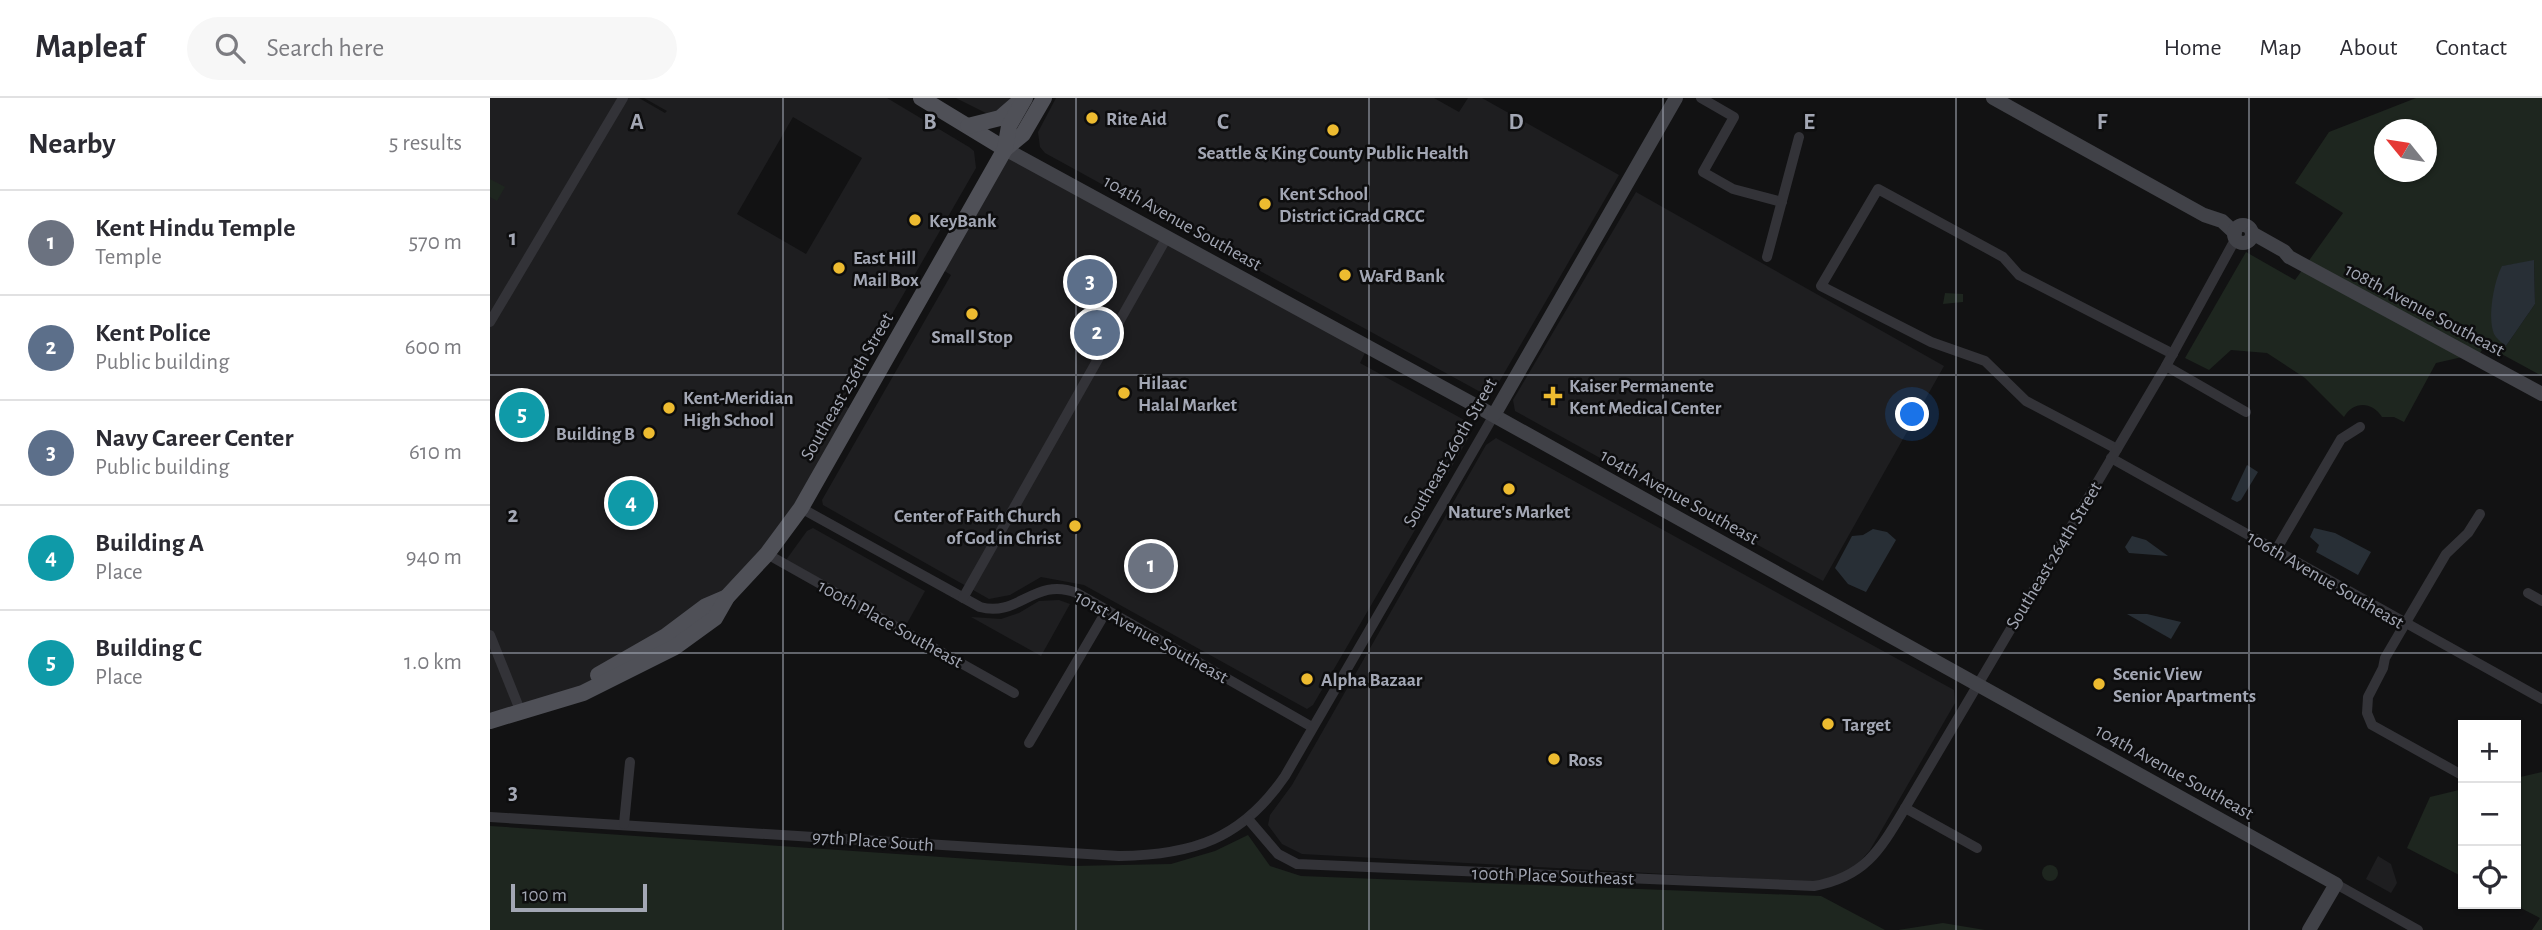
<!DOCTYPE html>
<meta charset="utf-8">
<style>
:root{--surface:#fff;--page:#f7f7f7;--text:#2b2b33;--muted:#7c7c81;--line:#e1e1e2;--accent:#2563eb}
body{margin:0;font-family:"Alegreya Sans",sans-serif;background:var(--page);color:var(--text)}
.controls{position:absolute;right:21px;bottom:21px;display:grid;overflow:hidden;border-radius:0px;box-shadow:0 2px 5px #0004}
.controls button{width:63px;height:63px;display:grid;place-items:center;padding:0;border:0;border-bottom:2px solid var(--line);background:var(--surface);color:var(--text);font:35px sans-serif}
.compass{position:absolute;left:1884px;top:21px;width:63px;height:63px;border-radius:50%;background:var(--surface);box-shadow:0 2px 5px #0004;rotate:300deg}
.scale{position:absolute;left:21px;bottom:18px;width:136px;box-sizing:border-box;padding-left:7px;border:4px solid #a3a7b4;border-top:0;font-size:19px;line-height:24px;white-space:nowrap;color:#a3a7b4;-webkit-text-stroke:5px #0d0d0e;paint-order:stroke}
.you{position:absolute;left:1423px;top:317px;width:24px;height:24px;margin:-18px;border:5px solid #fff;border-radius:50%;background:#1a73e8;box-shadow:0 0 0 10px #1a73e833}
.badge{display:grid;place-items:center;width:46px;height:46px;border-radius:50%;background:var(--accent);color:#fff;font-size:23px;font-weight:700}
.pin{position:absolute;translate:-50% -50%;border:4px solid #fff;box-shadow:0 2px 7px #0006}
.list{margin:0;padding:0;list-style:none}
h2{display:flex;justify-content:space-between;align-items:center;height:91px;margin:0;padding:0 28px;font-size:30px}
h2 small{font-size:23px;font-weight:400;color:var(--muted)}
.list li{display:grid;grid-template-columns:46px 1fr auto;gap:21px;align-items:center;box-sizing:border-box;height:105px;padding:0 28px;border-top:2px solid var(--line)}
.list b{display:block;font-size:26px;white-space:nowrap}
.list p{margin:0;font-size:23px;white-space:nowrap;color:var(--muted)}
.list em{font-size:23px;font-style:normal;color:var(--muted)}
.icon{flex:none;width:38px;height:38px;fill:none;stroke:currentColor;stroke-width:2;stroke-linecap:round;stroke-linejoin:round}
.map{position:relative;flex:none;width:2052px;height:832px;overflow:hidden}
header{display:flex;align-items:center;gap:42px;box-sizing:border-box;height:98px;padding:0 35px;background:var(--surface);border-bottom:2px solid var(--line)}
header strong{font-size:33px}
nav{display:flex;gap:38px;margin-inline-start:auto;font-size:24px}
.search{width:490px;height:63px;background:var(--page);display:flex;align-items:center;gap:18px;box-sizing:border-box;padding:0 24px;border-radius:38px;color:var(--muted);font-size:26px}
main{display:flex}
aside{flex:1;background:var(--surface)}
.map>svg:first-child{display:block}
</style>
<header>
<strong>Mapleaf</strong>
<div class="search"><svg class="icon" aria-label="search" viewBox="0 0 24 24"><circle cx="10" cy="10" r="6"/><path d="M15 15l6 6"/></svg>Search here</div>
<nav><a>Home</a><a>Map</a><a>About</a><a>Contact</a></nav>
</header>
<main>
<aside>
<h2>Nearby<small>5 results</small></h2>
<ul class="list">
<li><span class="badge" style="background:#6b7280">1</span><div><b>Kent Hindu Temple</b><p>Temple</p></div><em>570 m</em></li>
<li><span class="badge" style="background:#5c6f8a">2</span><div><b>Kent Police</b><p>Public building</p></div><em>600 m</em></li>
<li><span class="badge" style="background:#5c6f8a">3</span><div><b>Navy Career Center</b><p>Public building</p></div><em>610 m</em></li>
<li><span class="badge" style="background:#0f9aa8">4</span><div><b>Building A</b><p>Place</p></div><em>940 m</em></li>
<li><span class="badge" style="background:#0f9aa8">5</span><div><b>Building C</b><p>Place</p></div><em>1.0 km</em></li>
</ul>
</aside>
<div class="map">
<svg width="2052" height="832" viewBox="0 0 2052 832">
<rect width="100%" height="100%" fill="#121213"/>
<g fill="#1e1e20" fill-rule="evenodd">
<path d="M0,0H149L175,15L177,13L154,0H397L479,49L484,53L486,70L351,305L365,315L311,410L237,499L91,591L0,619ZM303,19L372,60L316,156L247,116Z"/>
<path d="M466,0H523L520,5L500,17Z"/>
<path d="M566,0H944L969,14L978,0H992L1129,77L1005,291L994,296L555,55L550,49L548,34Z"/>
<path d="M515,51L878,249L870,265L978,324L979,339L823,607L817,611L594,487L551,479L520,497L499,501L333,407L332,402L461,177L448,169Z"/>
<path d="M1146,94L1454,268L1333,483L1025,313L1023,302Z"/>
<path d="M1006,340L1464,592L1465,605L1380,752L1367,767L1350,778L1322,784L812,756L792,746L778,727L780,717L802,687L996,347Z"/>
<path d="M323,430L435,493L415,529L296,462L317,433Z"/>
<path d="M569,502L580,506L551,558L481,519L511,521L529,515L549,503Z"/>
<path d="M1888,758L1901,766L1907,785L1901,795L1876,781Z"/>
</g>
<g fill="#1e261f" fill-rule="evenodd">
<path d="M1926,0H2052V278L1995,247L1990,255L1946,265L1914,324L1904,319H1892C1882,303 1863,303 1854,319L1815,280L1777,255L1741,252L1719,272L1695,260L1756,154L1805,182L1853,115L1805,85L1839,34ZM1895,32H1937V74H1895ZM2044,163L2045,206L2016,248C1992,226 2006,196 2013,168Z"/>
<path d="M0,81L15,89L7,103L0,99Z"/>
<path d="M1455,195L1473,196V204L1453,206Z"/>
<path d="M2052,674V832H2042L2050,820L2023,806H2026V680Z"/>
<path d="M1973,691V779L1917,750L1940,699Z"/>
<path d="M0,728L583,768L681,766L725,753L758,737L780,768L811,778L1331,798L1395,832H0Z"/>
<circle cx="1560" cy="775" r="8"/>
<path d="M1453,825L1495,832H1408Z"/>
</g>
<g fill="#282f36">
<path d="M2044,162L2045,206L2016,248C2012,245 2006,240 2004,236C1997,219 2004,183 2012,168Z"/>
<path d="M1757,367L1768,374L1751,402L1747,404L1741,401Z"/>
<path d="M1824,430L1845,435L1881,454L1868,477L1826,454L1829,447L1820,439Z"/>
<path d="M1383,431L1397,434L1406,442L1376,494L1358,486L1345,470L1362,438L1373,437Z"/>
<path d="M1642,438L1656,442L1678,458L1639,455L1635,449Z"/>
<path d="M1637,516H1657L1691,524L1681,541Z"/>
</g>
<g fill="none" stroke-linecap="round" stroke-linejoin="round">
<g stroke="#333338" stroke-width="10">
<path d="M1211,0L1244,19L1213,74L1243,91L1292,104"/>
<path d="M1277,159L1309,39"/>
<path d="M0,224L133,0"/>
<path d="M1676,268L1756,314"/>
<path d="M1627,351L1536,303L1495,263L1441,244L1331,188L1388,91L1513,159L1529,177L1683,256"/>
<path d="M1621,360L2052,601"/>
<path d="M311,410L490,509C529,520 544,478 587,495L822,629"/>
<path d="M1786,452L1851,341L1870,329"/>
<path d="M277,456L524,595"/>
<path d="M2038,495L2052,503"/>
<path d="M473,500L677,139"/>
<path d="M0,537L28,607"/>
<path d="M539,645L617,512"/>
<path d="M1970,676L1882,627L1877,615L1878,599L1893,570L1895,560L1956,456L1978,435L1990,416"/>
<path d="M1415,710L1487,750"/>
<path d="M0,719L629,758C703,757 752,741 795,678L1004,317"/>
<path d="M758,721L788,756L807,766L1324,788C1375,779 1390,752 1415,710L1676,268L1746,140"/>
<path d="M134,726L140,664"/>
<path d="M1846,786L1928,832"/>
</g>
<g stroke="#414248" stroke-width="14">
<path d="M1503,0L1714,117L1732,123L1745,135"/>
<path d="M515,51L992,311L1846,786L1819,832"/>
<circle cx="1753" cy="136" r="9"/>
<path d="M1762,135L1794,153L1799,159L2052,296"/>
<path d="M1004,317L1186,0"/>
</g>
<g stroke="#4f5057" stroke-width="16">
<path d="M431,0L515,51"/>
<path d="M478,28L510,20L525,7"/>
<path d="M515,51L533,36L554,0"/>
<path d="M108,577L176,538L216,508L237,499"/>
<path d="M0,623L93,595L185,549L225,520L237,499L277,456L311,410L515,51L519,28L535,0"/>
</g>
</g>
<path fill="none" stroke="#a3a7b4" stroke-width="2" stroke-opacity="0.55" d="M293,0V832M586,0V832M879,0V832M1173,0V832M1466,0V832M1759,0V832M0,277H2052M0,555H2052"/>
<g fill="#edbb30" stroke="#0d0d0e" stroke-width="2.5">
<circle cx="602" cy="20" r="7"/>
<circle cx="843" cy="32" r="7"/>
<circle cx="775" cy="106" r="7"/>
<circle cx="425" cy="122" r="7"/>
<circle cx="349" cy="170" r="7"/>
<circle cx="855" cy="177" r="7"/>
<circle cx="482" cy="216" r="7"/>
<circle cx="634" cy="295" r="7"/>
<path d="M1059.5 287.5h7v7h7v7h-7v7h-7v-7h-7v-7h7z"/>
<circle cx="179" cy="310" r="7"/>
<circle cx="159" cy="335" r="7"/>
<circle cx="1019" cy="391" r="7"/>
<circle cx="585" cy="428" r="7"/>
<circle cx="817" cy="581" r="7"/>
<circle cx="1609" cy="586" r="7"/>
<circle cx="1338" cy="626" r="7"/>
<circle cx="1064" cy="661" r="7"/>
</g>
<g text-anchor="middle" stroke-width="5" stroke-linejoin="round" paint-order="stroke">
<g font-size="19" font-weight="bold" fill="#a3a7b4" stroke="#0d0d0e" text-anchor="start">
<text x="616" y="27">Rite Aid</text>
<text x="843" y="61" text-anchor="middle">Seattle &amp; King County Public Health</text>
<text x="789" y="102">Kent School<tspan x="789" dy="22">District iGrad GRCC</tspan></text>
<text x="439" y="129">KeyBank</text>
<text x="363" y="166">East Hill<tspan x="363" dy="22">Mail Box</tspan></text>
<text x="869" y="184">WaFd Bank</text>
<text x="482" y="245" text-anchor="middle">Small Stop</text>
<text x="648" y="291">Hilaac<tspan x="648" dy="22">Halal Market</tspan></text>
<text x="1079" y="294">Kaiser Permanente<tspan x="1079" dy="22">Kent Medical Center</tspan></text>
<text x="193" y="306">Kent-Meridian<tspan x="193" dy="22">High School</tspan></text>
<text x="145" y="342" text-anchor="end">Building B</text>
<text x="1019" y="420" text-anchor="middle">Nature's Market</text>
<text x="571" y="424" text-anchor="end">Center of Faith Church<tspan x="571" dy="22">of God in Christ</tspan></text>
<text x="1623" y="582">Scenic View<tspan x="1623" dy="22">Senior Apartments</tspan></text>
<text x="831" y="588">Alpha Bazaar</text>
<text x="1352" y="633">Target</text>
<text x="1078" y="668">Ross</text>
</g>
<g font-size="19" fill="#a3a7b4" stroke="#0d0d0e">
<text transform="translate(693 124) rotate(29)" y="7">104th Avenue Southeast</text>
<text transform="translate(1935 211) rotate(28)" y="7">108th Avenue Southeast</text>
<text transform="translate(356 288) rotate(-60)" y="7">Southeast 256th Street</text>
<text transform="translate(959 354) rotate(-60)" y="7">Southeast 260th Street</text>
<text transform="translate(1190 398) rotate(29)" y="7">104th Avenue Southeast</text>
<text transform="translate(1563 457) rotate(-59)" y="7">Southeast 264th Street</text>
<text transform="translate(1836 481) rotate(30)" y="7">106th Avenue Southeast</text>
<text transform="translate(401 525) rotate(29)" y="7">100th Place Southeast</text>
<text transform="translate(662 538) rotate(29)" y="7">101st Avenue Southeast</text>
<text transform="translate(1685 673) rotate(29)" y="7">104th Avenue Southeast</text>
<text transform="translate(383 742) rotate(4)" y="7">97th Place South</text>
<text transform="translate(1063 777) rotate(2)" y="7">100th Place Southeast</text>
</g>
</g>
<g font-size="23" text-anchor="middle" font-weight="bold" fill="#a3a7b4" stroke="#0d0d0e" stroke-width="5" stroke-linejoin="round" paint-order="stroke">
<text x="147" y="31">A</text>
<text x="440" y="31">B</text>
<text x="733" y="31">C</text>
<text x="1026" y="31">D</text>
<text x="1319" y="31">E</text>
<text x="1612" y="31">F</text>
<text x="23" y="147">1</text>
<text x="23" y="424">2</text>
<text x="23" y="701">3</text>
</g>
</svg>
<div class="controls">
<button>+</button>
<button>−</button>
<button><svg class="icon" aria-label="locate" viewBox="0 0 24 24"><circle cx="12" cy="12" r="6"/><path d="M12 2v4M12 18v4M2 12h4M18 12h4"/></svg></button>
</div>
<svg class="compass" viewBox="-18 -18 36 36"><path d="M0-13l5 13h-10z" fill="#e53935"/><path d="M0 13l5-13h-10z" fill="#7c7c81"/></svg>
<div class="scale">100 m</div>
<div class="you"></div>
<div class="pin badge" style="left:661px;top:468px;background:#6b7280">1</div>
<div class="pin badge" style="left:607px;top:235px;background:#5c6f8a">2</div>
<div class="pin badge" style="left:600px;top:184px;background:#5c6f8a">3</div>
<div class="pin badge" style="left:141px;top:405px;background:#0f9aa8">4</div>
<div class="pin badge" style="left:32px;top:317px;background:#0f9aa8">5</div>
</div>
</main>
